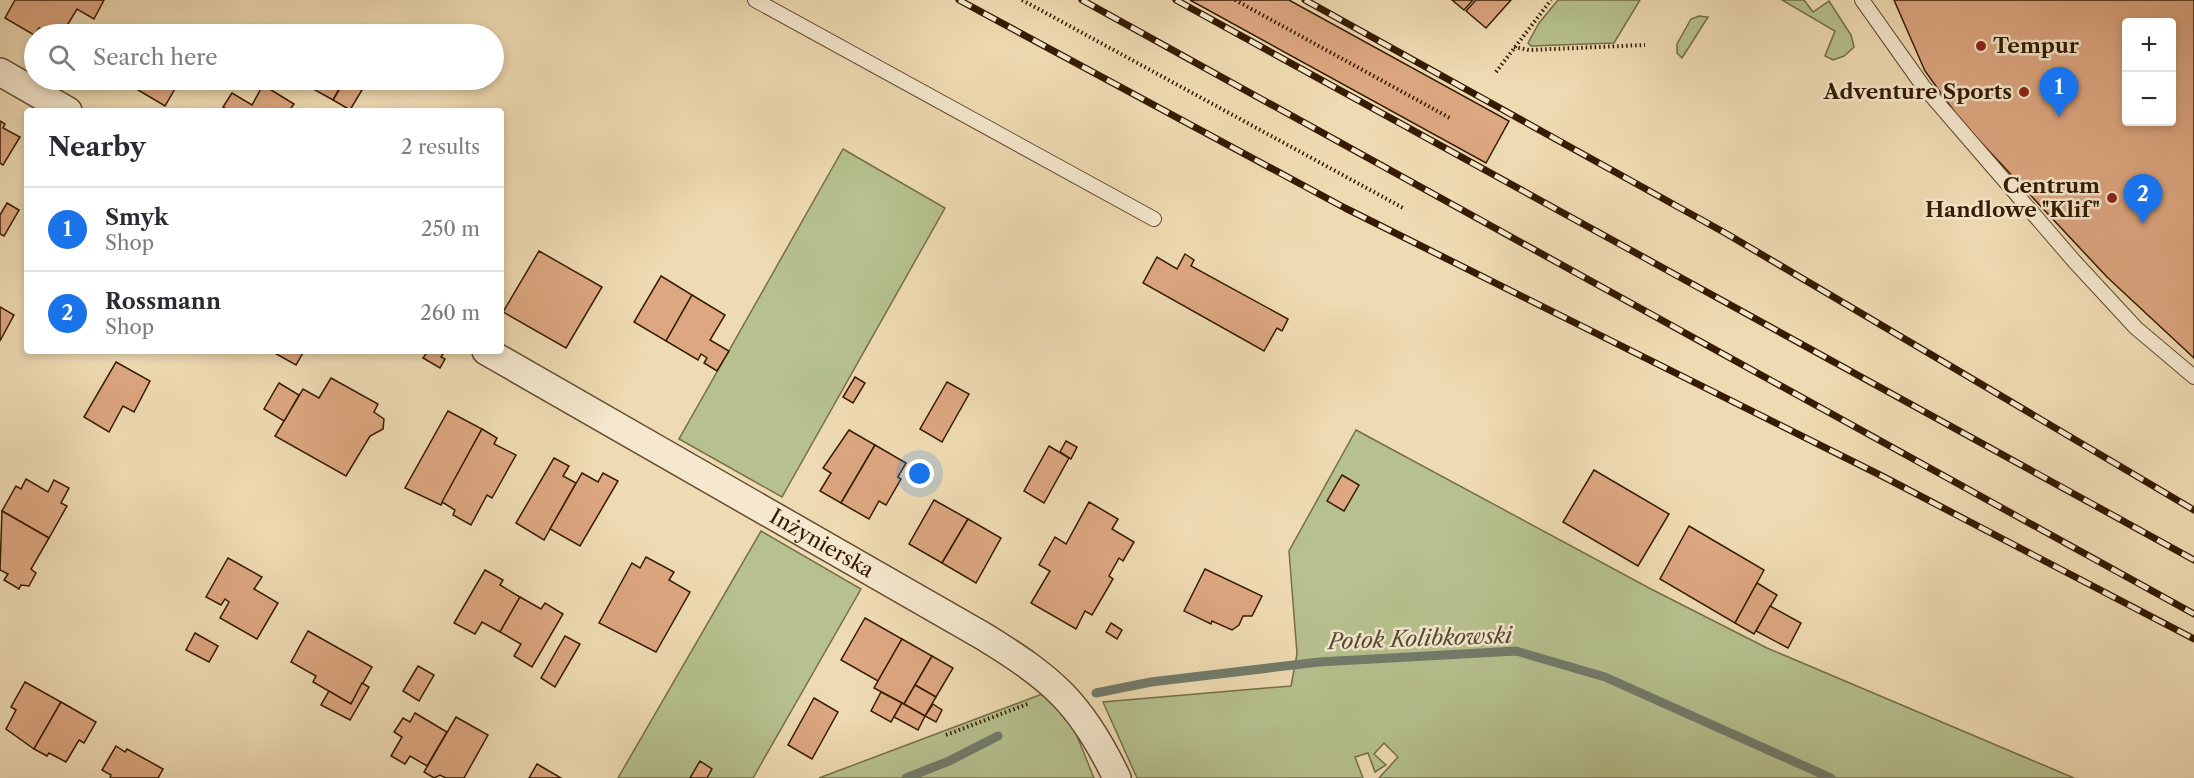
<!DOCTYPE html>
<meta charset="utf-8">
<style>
:root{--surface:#fff;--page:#f7f7f7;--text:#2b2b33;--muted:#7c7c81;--line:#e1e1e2;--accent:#1a73e8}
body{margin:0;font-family:"Libre Caslon Text",serif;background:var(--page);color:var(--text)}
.controls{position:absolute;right:18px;top:18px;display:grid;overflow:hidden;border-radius:6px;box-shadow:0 3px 9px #0003}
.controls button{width:54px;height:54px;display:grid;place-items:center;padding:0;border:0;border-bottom:2px solid var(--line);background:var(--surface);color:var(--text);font:30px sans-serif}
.you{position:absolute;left:920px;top:474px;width:21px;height:21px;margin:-15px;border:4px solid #fff;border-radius:50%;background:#1a73e8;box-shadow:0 0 0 9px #1a73e833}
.badge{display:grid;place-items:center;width:39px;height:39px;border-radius:50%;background:var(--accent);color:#fff;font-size:20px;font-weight:700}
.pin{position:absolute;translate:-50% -50px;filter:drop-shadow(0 2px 3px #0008)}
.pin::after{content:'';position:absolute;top:32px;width:21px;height:18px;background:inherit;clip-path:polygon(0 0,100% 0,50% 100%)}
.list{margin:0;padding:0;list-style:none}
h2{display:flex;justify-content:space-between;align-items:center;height:78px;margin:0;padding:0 24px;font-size:26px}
h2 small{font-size:20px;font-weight:400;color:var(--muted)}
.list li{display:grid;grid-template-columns:39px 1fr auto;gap:18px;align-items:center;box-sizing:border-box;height:84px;padding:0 24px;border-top:2px solid var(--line)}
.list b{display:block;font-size:22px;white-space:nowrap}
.list p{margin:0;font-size:20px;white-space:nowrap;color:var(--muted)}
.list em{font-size:20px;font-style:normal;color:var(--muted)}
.icon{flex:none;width:33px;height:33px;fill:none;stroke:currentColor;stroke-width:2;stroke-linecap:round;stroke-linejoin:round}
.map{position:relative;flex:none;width:2194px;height:778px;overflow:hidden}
.search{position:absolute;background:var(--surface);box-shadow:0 3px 9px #0003;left:24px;top:24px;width:480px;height:66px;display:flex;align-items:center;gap:15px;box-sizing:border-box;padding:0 21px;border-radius:33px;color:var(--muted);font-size:22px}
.panel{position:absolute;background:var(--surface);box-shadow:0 3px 9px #0003;left:24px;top:108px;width:480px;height:246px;border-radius:6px}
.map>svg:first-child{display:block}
</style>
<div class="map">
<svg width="2194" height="778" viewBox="0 0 2194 778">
<rect width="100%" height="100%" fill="#efdbb3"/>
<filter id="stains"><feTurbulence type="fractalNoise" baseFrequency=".00333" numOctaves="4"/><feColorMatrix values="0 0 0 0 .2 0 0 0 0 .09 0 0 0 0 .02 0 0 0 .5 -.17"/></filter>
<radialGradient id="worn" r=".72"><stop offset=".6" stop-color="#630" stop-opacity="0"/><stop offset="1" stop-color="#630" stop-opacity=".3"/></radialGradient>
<g fill="#b6c18f" stroke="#766e48" stroke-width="1.5">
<path d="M1558,0H1640L1614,43L1531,46L1528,43L1539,23Z"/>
<path d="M1782,0H1804L1813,12L1829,1L1851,35L1854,47L1844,56L1833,60L1825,56L1835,31Z"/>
<path d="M1699,16L1708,17L1682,58L1677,53V44L1691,19Z"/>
<path d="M843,149L945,208L782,497L679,439Z"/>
<path d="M1356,430L1651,589L1767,648L2074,778H1379L1398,757L1384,743L1374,754L1386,765L1375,772L1368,753L1355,757L1363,778H1137L1103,702L1291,686L1297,654L1289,551Z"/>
<path d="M761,531L861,589L753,778H618Z"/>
<path d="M1045,693L1075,731L1094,778H819Z"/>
</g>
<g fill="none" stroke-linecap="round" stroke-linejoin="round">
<g stroke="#727b6b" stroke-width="9">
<path d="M1096,693L1151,682L1319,662L1516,651L1605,677L1831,778"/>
<path d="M906,778L949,761L998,736"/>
</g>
</g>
<g fill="#dda781" stroke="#361b01" stroke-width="1.5" fill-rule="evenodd">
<path d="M15,0H104L94,19L77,9L62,34H50L39,28L34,35L5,18Z"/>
<path d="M1190,0H1289L1509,121L1486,163Z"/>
<path d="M1452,0H1473L1464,10Z"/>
<path d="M1476,0H1511L1486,28L1466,11Z"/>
<path d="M1894,0H2194V358L2107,277L1961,121L1925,71ZM2126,22H2172V122H2126Z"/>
<path d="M166,25L182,34H160Z"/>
<path d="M245,25L258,32L256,34H240Z"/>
<path d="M132,80H180L165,106L138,90L141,84Z"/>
<path d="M297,80H327L340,87L333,100Z"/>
<path d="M345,80H356L365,85L350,110L333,100Z"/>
<path d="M263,85L294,104L289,111H230L223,107L232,93L252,105Z"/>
<path d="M0,121L5,124L3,128L20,137L3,165L0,163Z"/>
<path d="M7,203L19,210L4,236L0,234V215Z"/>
<path d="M539,251L602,287L566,348L503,312Z"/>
<path d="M1185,254L1194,260L1191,266L1288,319L1282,331L1277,328L1264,351L1143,283L1157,257L1177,269Z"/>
<path d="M661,276L692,295L666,341L634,322Z"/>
<path d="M692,295L725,315L710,340L729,351L717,371L704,363L707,358L701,354L698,360L666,341Z"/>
<path d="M0,307L14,315L0,341Z"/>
<path d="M271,351H304L296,365Z"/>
<path d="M428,351H445L441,357L445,359L440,368L423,358Z"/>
<path d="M116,362L150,381L134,412L123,406L109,432L84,417Z"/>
<path d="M855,377L865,383L853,403L843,397Z"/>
<path d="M331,378L378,404L374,412L384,419L383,429L370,436L346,476L275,436L303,389L319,398Z"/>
<path d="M947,382L969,394L942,442L920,429Z"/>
<path d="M279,383L299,395L284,421L264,409Z"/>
<path d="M448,411L482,429L441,505L405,488Z"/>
<path d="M482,429L497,438L494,444L516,455L492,498L487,495L471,525L453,515L455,510L442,502Z"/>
<path d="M849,430L875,445L841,503L820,491L831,473L823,468Z"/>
<path d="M1066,441L1077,447L1071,459L1060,452Z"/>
<path d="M875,445L906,463L898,477L901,479L886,505L879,501L869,519L841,503Z"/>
<path d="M1049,446L1069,458L1044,503L1024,491Z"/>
<path d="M554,458L569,466L563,476L576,483L544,540L516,523Z"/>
<path d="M1594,470L1669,514L1638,566L1563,522Z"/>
<path d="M582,473L598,482L603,473L618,481L580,546L550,529Z"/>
<path d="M1342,475L1359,485L1344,511L1327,501Z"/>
<path d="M26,479L48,492L54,480L69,488L61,503L67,506L49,538L2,511L16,486L21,489Z"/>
<path d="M934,500L968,519L942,563L909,544Z"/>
<path d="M1089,502L1118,519L1112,529L1134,542L1123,561L1119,558L1109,576L1113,579L1092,615L1085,611L1076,629L1031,603L1050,571L1039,565L1055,537L1066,544Z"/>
<path d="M2,511L49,538L31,569L36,573L29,586L21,585L19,589L4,580L8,574L0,570Z"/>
<path d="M968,519L1001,538L976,583L942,563Z"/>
<path d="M1689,526L1764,570L1735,623L1660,579Z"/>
<path d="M646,557L674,572L669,580L690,592L656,652L599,623L632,563L640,568Z"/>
<path d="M228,558L262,577L254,589L278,603L257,639L220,618L229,602L225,599L221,605L206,597Z"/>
<path d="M1205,569L1262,596L1252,616H1243L1239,625L1232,630L1212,621L1211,624L1184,611Z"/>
<path d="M485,570L503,580L500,585L520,597L500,632L482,622L475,634L454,623Z"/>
<path d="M1757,583L1777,595L1754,634L1735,623Z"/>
<path d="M520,597L541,609L545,603L563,614L532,667L514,656L521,644L500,632Z"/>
<path d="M1770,606L1801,623L1788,648L1756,631Z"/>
<path d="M865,618L902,639L878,681L841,660Z"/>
<path d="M1111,623L1122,630L1117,639L1106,632Z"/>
<path d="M308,631L372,667L351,704L313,682L316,676L291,662Z"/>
<path d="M195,633L218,646L209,662L186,650Z"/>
<path d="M565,636L580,644L555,687L541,678Z"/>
<path d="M902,639L932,656L904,704L874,688Z"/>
<path d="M932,656L953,668L936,697L915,685Z"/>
<path d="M418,666L434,675L419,701L403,691Z"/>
<path d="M25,682L61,702L34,749L6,729L16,710L11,707Z"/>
<path d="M362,683L369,687L350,720L321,705L329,691L351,704Z"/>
<path d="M915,685L936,697L925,716L904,704Z"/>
<path d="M881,692L902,703L891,722L871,711Z"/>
<path d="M814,698L838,712L812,759L788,745Z"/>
<path d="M61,702L96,722L84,743L79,740L66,762L49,753L47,756L34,749Z"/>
<path d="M902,703L925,716L918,730L894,717Z"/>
<path d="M933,704L942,710L936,722L925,716Z"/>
<path d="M415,713L447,732L427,766L410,756L405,764L391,756L402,737L394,732L403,718L410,722Z"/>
<path d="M456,717L488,735L464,778H446L440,775L434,778L424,772Z"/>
<path d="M116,746L125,752L127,749L163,769L158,778H110L111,775L102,770Z"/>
<path d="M700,761L712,769L707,778H690Z"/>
<path d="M537,764L561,778H529Z"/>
</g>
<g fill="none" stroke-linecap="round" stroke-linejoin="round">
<g stroke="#644b2e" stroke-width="16">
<g id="service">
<path d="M755,0L1154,219"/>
<path d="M1862,0L1923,86L2074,261L2136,328L2194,377"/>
</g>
</g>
<g stroke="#644b2e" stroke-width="30">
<g id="minor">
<path d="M0,72L68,111"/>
<path id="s1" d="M486,351L983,636C1053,679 1081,703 1117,778"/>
</g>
</g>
<g stroke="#361b01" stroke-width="4" stroke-dasharray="1.5 3" stroke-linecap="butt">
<path d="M1022,0L1405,209"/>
<path d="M1235,0L1450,118"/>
<path d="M1514,47L1529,50L1645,45"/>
<path d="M1496,72L1551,0"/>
<path d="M946,735L1030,703"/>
</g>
<use href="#service" stroke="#f5e8ce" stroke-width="14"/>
<use href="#minor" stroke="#f5e8ce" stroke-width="27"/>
<g stroke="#361b01" stroke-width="7">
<g id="rail">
<path d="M959,0L1345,208L1884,477L2194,639"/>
<path d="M1082,0L2194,614"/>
<path d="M1176,0L2194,560"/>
<path d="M1305,0L1727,234L2194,510"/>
</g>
</g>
<use href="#rail" stroke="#f5e8ce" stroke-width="4.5" stroke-dasharray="14" stroke-linecap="butt"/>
</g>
<g fill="#8f2418" stroke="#f5e8ce" stroke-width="2">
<circle cx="1981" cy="46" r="6"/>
<circle cx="2024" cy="92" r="6"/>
<circle cx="2112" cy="198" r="6"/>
</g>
<g text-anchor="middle" stroke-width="5" stroke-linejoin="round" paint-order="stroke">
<g font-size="21" font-weight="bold" fill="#361b01" stroke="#f5e8ce" text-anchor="end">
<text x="1993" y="53" text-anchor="start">Tempur</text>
<text x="2012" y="99">Adventure Sports</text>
<text x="2100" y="193">Centrum<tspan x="2100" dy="24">Handlowe "Klif"</tspan></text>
</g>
<g font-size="21" fill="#361b01" stroke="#f5e8ce">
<text dy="7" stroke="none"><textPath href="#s1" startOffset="387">Inżynierska</textPath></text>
</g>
<g font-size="22" font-style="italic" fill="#544b36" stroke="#f5e8ce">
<text transform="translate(1420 638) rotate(-2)" y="8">Potok Kolibkowski</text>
</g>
</g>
<rect width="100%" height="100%" filter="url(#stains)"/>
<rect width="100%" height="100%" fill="url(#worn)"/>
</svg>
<div class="controls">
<button>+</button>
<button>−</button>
</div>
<div class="you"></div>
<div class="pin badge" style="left:2059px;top:117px">1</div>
<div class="pin badge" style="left:2143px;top:224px">2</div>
<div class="search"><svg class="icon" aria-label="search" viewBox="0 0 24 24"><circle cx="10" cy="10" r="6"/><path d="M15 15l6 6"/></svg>Search here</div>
<section class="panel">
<h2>Nearby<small>2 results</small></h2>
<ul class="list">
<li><span class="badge">1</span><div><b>Smyk</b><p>Shop</p></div><em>250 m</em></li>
<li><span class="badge">2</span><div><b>Rossmann</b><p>Shop</p></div><em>260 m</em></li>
</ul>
</section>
</div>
